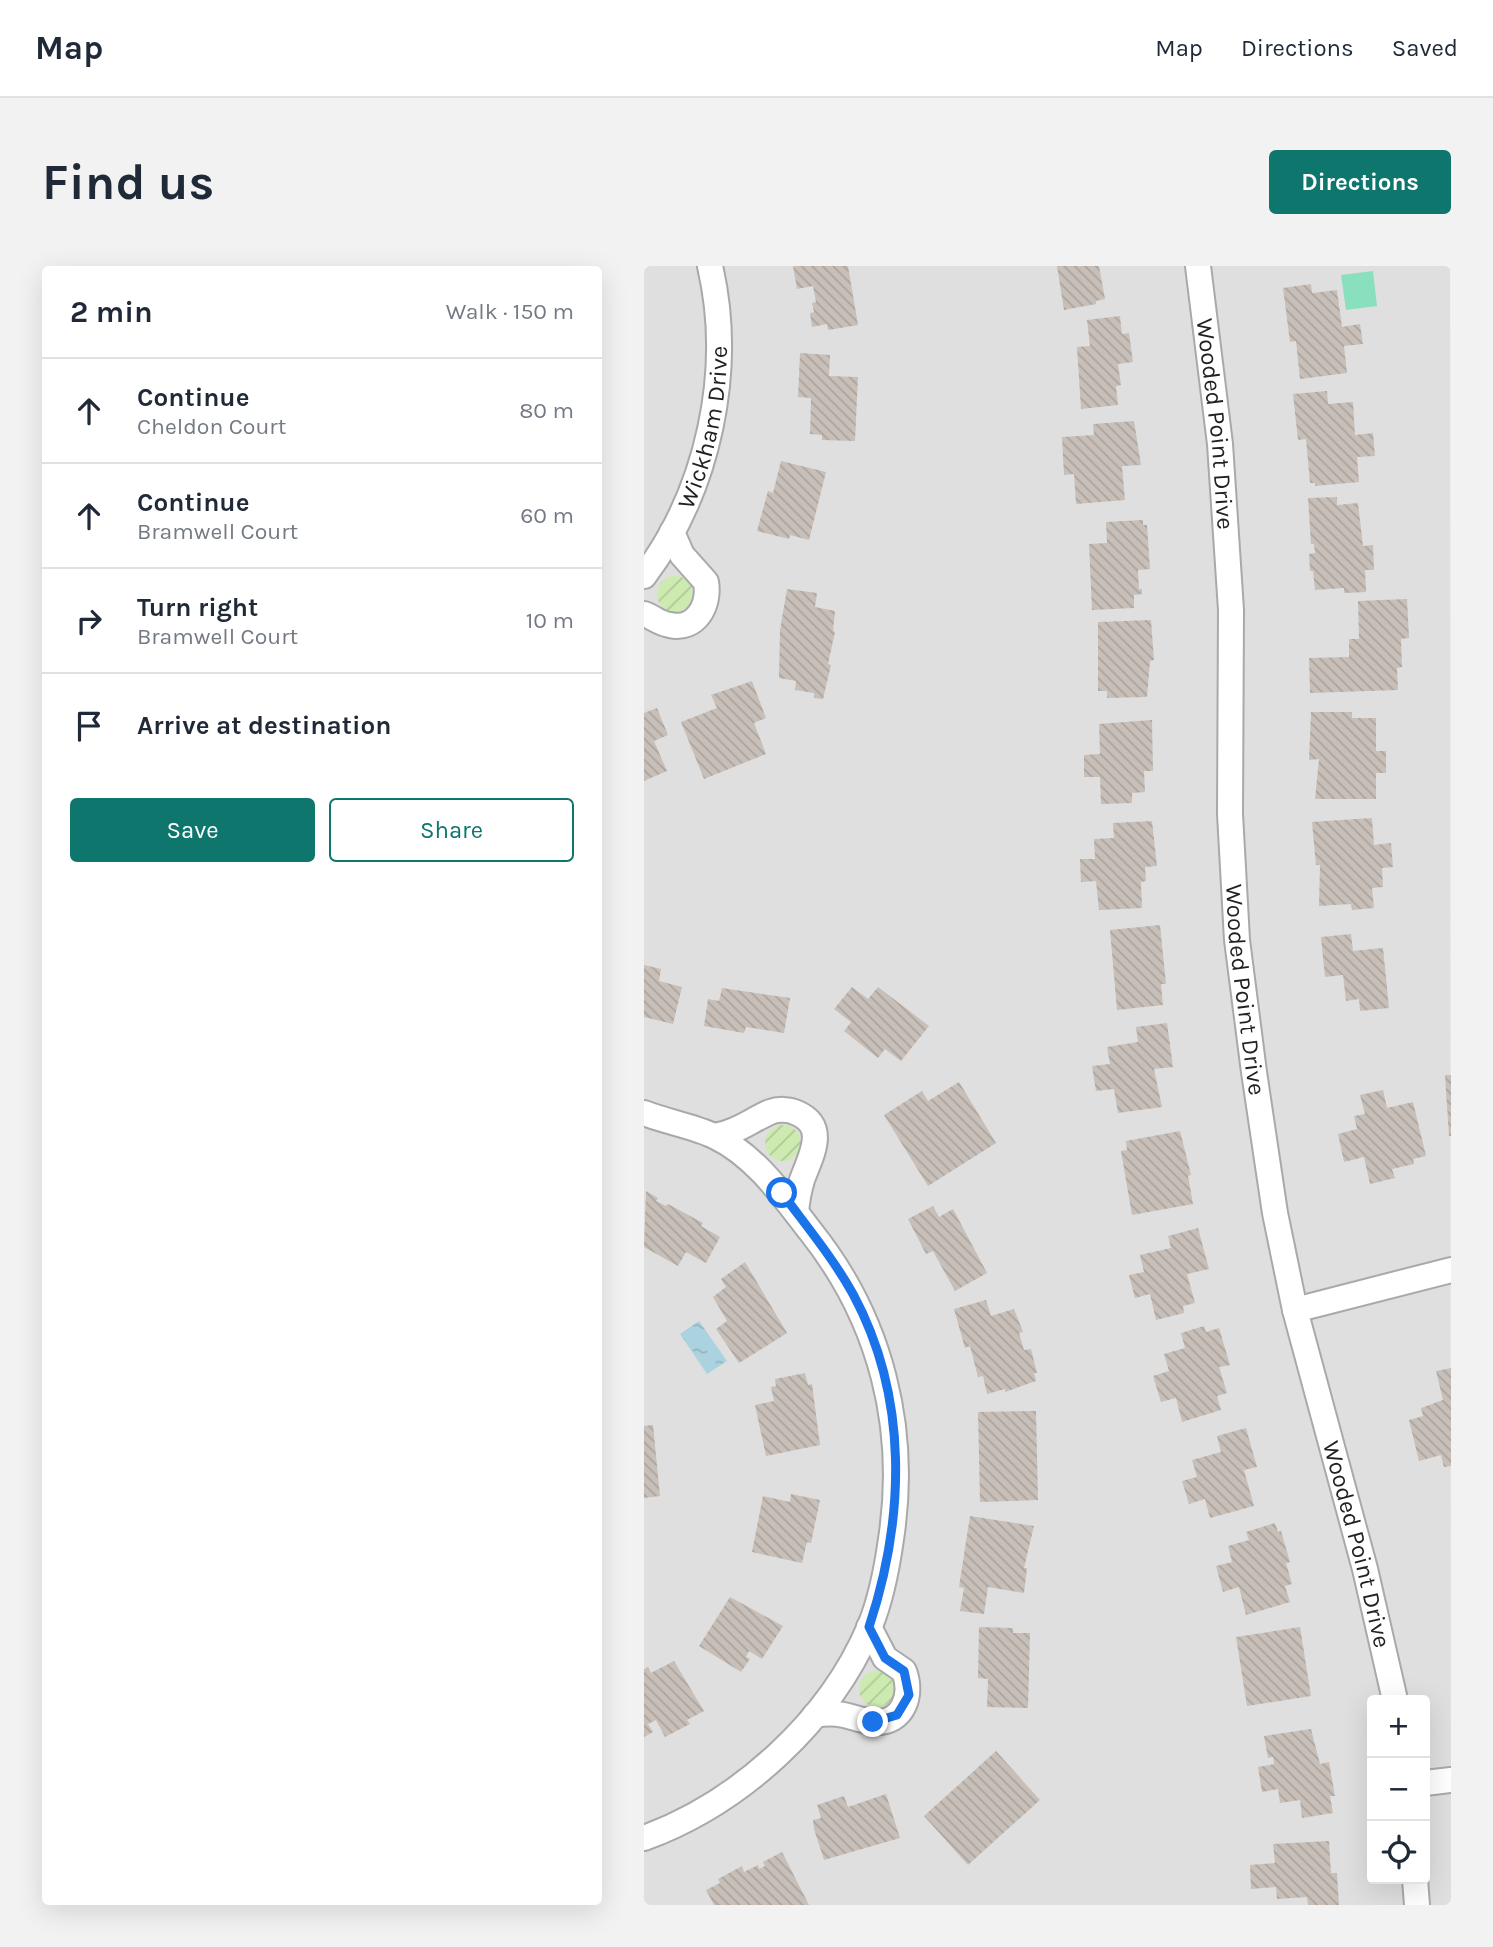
<!DOCTYPE html>
<meta charset="utf-8">
<style>
:root{--surface:#fff;--page:#f2f2f3;--text:#1f2937;--muted:#747a83;--line:#e0e1e3;--accent:#0f766e}
body{margin:0;font-family:Karla,sans-serif;background:var(--page);color:var(--text)}
.controls{position:absolute;right:21px;bottom:21px;display:grid;overflow:hidden;border-radius:7px;box-shadow:0 7px 28px #0002}
.controls button{width:63px;height:63px;display:grid;place-items:center;padding:0;border:0;border-bottom:2px solid var(--line);background:var(--surface);color:var(--text);font:35px sans-serif}
.stop{position:absolute;width:21px;height:21px;margin:-16px;border:5px solid #1a73e8;border-radius:50%;background:#fff}
.stop.end{background:#1a73e8;border-color:#fff;box-shadow:0 2px 7px #0008}
.list{margin:0;padding:0;list-style:none}
h2{display:flex;justify-content:space-between;align-items:center;height:91px;margin:0;padding:0 28px;font-size:30px}
h2 small{font-size:23px;font-weight:400;color:var(--muted)}
.list li{display:grid;grid-template-columns:46px 1fr auto;gap:21px;align-items:center;box-sizing:border-box;height:105px;padding:0 28px;border-top:2px solid var(--line)}
.list b{display:block;font-size:26px;white-space:nowrap}
.list p{margin:0;font-size:23px;white-space:nowrap;color:var(--muted)}
.list em{font-size:23px;font-style:normal;color:var(--muted)}
.actions{display:flex;gap:14px;padding:21px 28px}
.actions a{flex:1;padding:16px 0;border:2px solid var(--accent);border-radius:7px;text-align:center;font-size:24px;color:var(--accent)}
.actions .main{background:var(--accent);color:#fff}
.icon{flex:none;width:38px;height:38px;fill:none;stroke:currentColor;stroke-width:2;stroke-linecap:round;stroke-linejoin:round}
.map{position:relative;flex:none;width:807px;height:1639px;overflow:hidden;border-radius:7px}
header{display:flex;align-items:center;gap:42px;box-sizing:border-box;height:98px;padding:0 35px;background:var(--surface);border-bottom:2px solid var(--line)}
header strong{font-size:33px}
nav{display:flex;gap:38px;margin-inline-start:auto;font-size:24px}
.intro{display:flex;align-items:center;justify-content:space-between;box-sizing:border-box;height:168px;padding:0 42px}
h1{margin:0;font-size:49px}
.button{padding:18px 32px;border-radius:7px;background:var(--accent);color:#fff;font-size:24px;font-weight:700}
main{display:flex;gap:42px;padding:0 42px}
aside{flex:1;background:var(--surface);border-radius:7px;box-shadow:0 7px 28px #0002}
.map>svg:first-child{display:block}
</style>
<header>
<strong>Map</strong>
<nav><a>Map</a><a>Directions</a><a>Saved</a></nav>
</header>
<div class="intro"><h1>Find us</h1><a class="button">Directions</a></div>
<main>
<aside>
<h2>2 min<small>Walk · 150 m</small></h2>
<ul class="list">
<li><svg class="icon" aria-label="ahead" viewBox="0 0 24 24"><path d="M12 20V5M6 11l6-6 6 6"/></svg><div><b>Continue</b><p>Cheldon Court</p></div><em>80 m</em></li>
<li><svg class="icon" aria-label="ahead" viewBox="0 0 24 24"><path d="M12 20V5M6 11l6-6 6 6"/></svg><div><b>Continue</b><p>Bramwell Court</p></div><em>60 m</em></li>
<li><svg class="icon" aria-label="right" viewBox="0 0 24 24"><path d="M7 20v-9h11M14 6l5 5-5 5"/></svg><div><b>Turn right</b><p>Bramwell Court</p></div><em>10 m</em></li>
<li><svg class="icon" aria-label="arrive" viewBox="0 0 24 24"><path d="M6 21V4h12l-3 4 3 4H6"/></svg><div><b>Arrive at destination</b></div></li>
</ul>
<div class="actions"><a class="main">Save</a><a>Share</a></div>
</aside>
<div class="map">
<svg width="807" height="1639" viewBox="0 0 807 1639">
<defs>
<pattern id="garden-furrows" width="10" height="10" patternUnits="userSpaceOnUse" patternTransform="scale(1.75)"><rect width="10" height="10" fill="#cdebb0"/><path d="M-1 1l2-2M0 10L10 0M9 11l2-2" fill="none" stroke="#b0c997"/></pattern>
<pattern id="water-ripples" width="26" height="14" patternUnits="userSpaceOnUse" patternTransform="scale(1.75)"><rect width="26" height="14" fill="#aad3df"/><path d="M2 4q2-2 4 0t4 0M15 11q2-2 4 0t4 0" fill="none" stroke="#92b5bf"/></pattern>
<pattern id="building-back-hatch" width="6" height="6" patternUnits="userSpaceOnUse" patternTransform="scale(1.75)"><rect width="6" height="6" fill="#c7bfb8"/><path d="M-1 5l2 2M0 0l6 6M5-1l2 2" fill="none" stroke="#aba49e"/></pattern>
</defs>
<rect width="100%" height="100%" fill="#f2efe9"/>
<path fill="#e0dfdf" fill-rule="evenodd" d="M0,0H806L807,1639H0ZM728,1434H781V1613H728Z"/>
<g fill="url(#garden-furrows)">
<circle cx="31" cy="328" r="18"/>
<circle cx="139" cy="877" r="18"/>
<circle cx="233" cy="1423" r="18"/>
</g>
<path fill="#88e0be" d="M729,5L733,40L702,44L697,9Z"/>
<path fill="url(#water-ripples)" d="M55,1055L83,1095L63,1108L36,1068Z"/>
<g fill="url(#building-back-hatch)">
<path d="M149,0H204L214,59L184,64L183,58L168,61L166,47L170,46L168,37L172,36L169,20L153,23Z"/>
<path d="M413,0H455L461,33L452,35V38L420,44Z"/>
<path d="M667,18L668,27L693,24L698,61L716,58L719,78L700,80L703,107L656,113L652,75L646,76L639,22Z"/>
<path d="M476,50L478,68L485,67L489,96L474,98L477,119L472,120L474,139L437,143L433,81L446,80L443,54Z"/>
<path d="M156,87L186,89L185,110L214,111L211,175L178,174V169L166,168L167,132L154,131Z"/>
<path d="M683,125L684,138L709,136L711,169L729,167L731,190L713,191L715,216L671,220V217H666L662,173L654,174L649,128Z"/>
<path d="M490,155L497,199L478,200L481,234L432,238L430,208L420,209L418,171L450,169L449,158Z"/>
<path d="M137,195L182,206L165,274L146,269L145,273L113,265L124,225L129,227Z"/>
<path d="M693,231V239L714,237L719,280L729,279L730,304H721L722,326L700,327V322L671,324L669,305H666L665,288L671,287L670,278H667L664,232Z"/>
<path d="M499,254V259H503L506,303L494,304L495,323H498V328L490,329V342L448,344L445,278L463,277L462,256Z"/>
<path d="M143,323L173,327L171,341L191,345L189,365L191,366L184,398L187,399L179,433L170,432V427L151,424L152,415L135,412L136,364Z"/>
<path d="M763,333L765,372L757,373L758,401L753,402L754,424L666,427L665,392L705,391V373H715L714,335Z"/>
<path d="M507,354L510,394L506,395L503,431L463,432V425H454V356Z"/>
<path d="M108,415L122,452L110,457L122,488L60,513L37,456L73,442L67,429Z"/>
<path d="M13,442L24,469L10,475L23,505L0,515V447Z"/>
<path d="M667,446H708V452H732V485H742V507H732V533H671L675,493L665,494Z"/>
<path d="M508,454L509,505H500L501,526L488,527V537L457,538L456,511H440V489L456,488L455,458Z"/>
<path d="M728,552L730,579L747,577L749,601L738,602L739,621L728,622L730,642L708,644L707,638L675,640L676,599H672L668,556Z"/>
<path d="M508,555L513,600L501,601L502,615L497,616L498,642L455,644L452,615L437,616L436,593H451L450,573L470,572L469,557Z"/>
<path d="M516,659L522,718H517L519,739L473,744L466,664Z"/>
<path d="M707,668L709,685L739,682L745,742L716,745L715,733L702,735L699,709L681,711L677,671Z"/>
<path d="M0,699L17,703L15,715L38,721L29,758L0,751Z"/>
<path d="M208,721L224,733L234,721L285,760L257,795L241,783L234,792L200,765L207,756L190,743Z"/>
<path d="M78,722L146,732L140,767L102,761L100,767L60,760L64,733L75,735Z"/>
<path d="M523,757L529,801L510,803L518,841L474,847L470,823L452,825L448,800L466,798L463,781L494,776L492,761Z"/>
<path d="M801,809H807V870H805Z"/>
<path d="M315,816L352,877L284,920L240,849L278,825L284,835Z"/>
<path d="M739,824L743,842L769,836L782,890L769,893L770,898L748,903L751,912L726,918L720,891L700,896L694,868L713,863L710,850L721,848L716,829Z"/>
<path d="M536,865L547,909L544,910L549,938L488,949L477,885L483,884L482,875Z"/>
<path d="M2,925L14,932L12,935L22,940L24,938L59,957L57,960L76,971L62,997L42,986L34,1000L0,981Z"/>
<path d="M289,940L295,951L309,943L343,1007L311,1025L289,985L282,988L264,953Z"/>
<path d="M554,962L565,1003L543,1008L551,1037L539,1040L540,1047L512,1054L506,1028L491,1032L485,1009L500,1006L496,989L527,982L524,970Z"/>
<path d="M101,996L143,1067L95,1097L72,1063L83,1055L69,1031L82,1021L77,1013Z"/>
<path d="M342,1034L347,1050L370,1043L379,1066L375,1067L380,1084L387,1083L393,1107H390L392,1115L361,1126V1123L343,1128L339,1110L334,1111L326,1080L321,1082L310,1043Z"/>
<path d="M560,1060L562,1066L575,1062L586,1099L575,1101L583,1127L573,1130L577,1144L538,1156L532,1132L517,1136L509,1110L525,1105L520,1088L541,1082L537,1067Z"/>
<path d="M807,1102V1200L800,1201L797,1189L775,1195L765,1154L779,1150L777,1142L799,1134L792,1105Z"/>
<path d="M161,1107L164,1119L168,1118L176,1179L122,1190L111,1139L130,1135L127,1121L132,1120L131,1113Z"/>
<path d="M392,1145L394,1234L336,1236L334,1146Z"/>
<path d="M9,1159L16,1230L0,1232V1160Z"/>
<path d="M602,1162L613,1201L600,1204L610,1240L566,1252L561,1233L545,1238L538,1215L553,1211L548,1194L577,1186L573,1170Z"/>
<path d="M147,1228L176,1234L167,1277L163,1276L158,1297L108,1286L119,1230L146,1236Z"/>
<path d="M326,1250L390,1260L380,1302H383L380,1327L344,1321L340,1348L316,1345L320,1322L315,1321Z"/>
<path d="M631,1257L634,1266L637,1265L646,1296L642,1297L648,1318L641,1320L646,1336L602,1349L595,1321L579,1326L572,1300L588,1296L584,1280L605,1274L602,1266Z"/>
<path d="M86,1331L139,1360L118,1393L105,1385L102,1391L106,1393L97,1406L55,1380Z"/>
<path d="M335,1361L369,1362V1367H386L384,1442L343,1441L344,1413L334,1412Z"/>
<path d="M656,1361L667,1430L603,1440L592,1371Z"/>
<path d="M30,1395L60,1445L43,1454L46,1458L21,1471L12,1454L4,1458L9,1466L0,1471V1403L4,1401L7,1407Z"/>
<path d="M667,1463L676,1498L685,1496L691,1530H686L689,1547L658,1552L656,1534L636,1537L634,1523L618,1526L614,1501L630,1498L629,1491L624,1492L620,1470Z"/>
<path d="M352,1485L396,1534L324,1599L280,1550Z"/>
<path d="M242,1528L256,1572L180,1594L170,1563L169,1554L177,1552L173,1539L200,1530L204,1541Z"/>
<path d="M685,1575L687,1607H693L695,1639H664L663,1631L633,1633L632,1621L607,1623L606,1599L631,1597L629,1578Z"/>
<path d="M138,1586L165,1639H70L62,1624L76,1617L74,1613L98,1600L100,1606L114,1599L115,1603L121,1600L119,1596Z"/>
</g>
<g fill="none" stroke-linecap="round" stroke-linejoin="round">
<g stroke="#a9a9a9" stroke-width="28">
<g id="street">
<path id="s1" d="M554,0L576,178L587,344L586,548L593,674L610,806L631,947L651,1044L721,1303L751,1434"/>
<path id="s2" d="M0,310C65,224 90,104 66,0"/>
<path d="M0,348C9,351 16,358 26,359C52,365 66,339 62,316L38,289L28,266"/>
<path d="M0,847C23,856 49,860 70,870C111,889 140,931 167,966C237,1054 264,1162 247,1273C243,1302 237,1333 226,1360C186,1455 96,1537 0,1572"/>
<path d="M71,870C93,866 106,855 126,846C134,843 145,843 153,847C185,861 166,891 158,914C155,924 153,935 152,946"/>
<path d="M651,1044L807,1004"/>
<path d="M171,1449C199,1444 206,1453 230,1456C260,1458 269,1428 260,1405L241,1392L225,1361"/>
<path d="M781,1517L807,1514"/>
<path d="M771,1613L773,1639"/>
</g>
</g>
<use href="#street" stroke="#fff" stroke-width="24"/>
</g>
<g fill="none" stroke-linecap="round" stroke-linejoin="round">
<path stroke="#1a73e8" stroke-width="9" d="M138,927C163,961 189,992 209,1028C265,1132 261,1252 225,1361L241,1392L260,1405L265,1429L253,1449L229,1456"/>
</g>
<g text-anchor="middle" stroke-width="7" stroke-linejoin="round" paint-order="stroke">
<g font-size="24" fill="#222" stroke="#fff">
<text dy="8" stroke="none"><textPath href="#s2" startOffset="163">Wickham Drive</textPath></text>
<text dy="8" stroke="none"><textPath href="#s1" startOffset="159">Wooded Point Drive</textPath></text>
<text dy="8" stroke="none"><textPath href="#s1" startOffset="726">Wooded Point Drive</textPath></text>
<text dy="8" stroke="none"><textPath href="#s1" startOffset="1293">Wooded Point Drive</textPath></text>
</g>
</g>
</svg>
<div class="controls">
<button>+</button>
<button>−</button>
<button><svg class="icon" aria-label="locate" viewBox="0 0 24 24"><circle cx="12" cy="12" r="6"/><path d="M12 2v4M12 18v4M2 12h4M18 12h4"/></svg></button>
</div>
<div class="stop" style="left:138px;top:927px"></div>
<div class="stop end" style="left:229px;top:1456px"></div>
</div>
</main>
